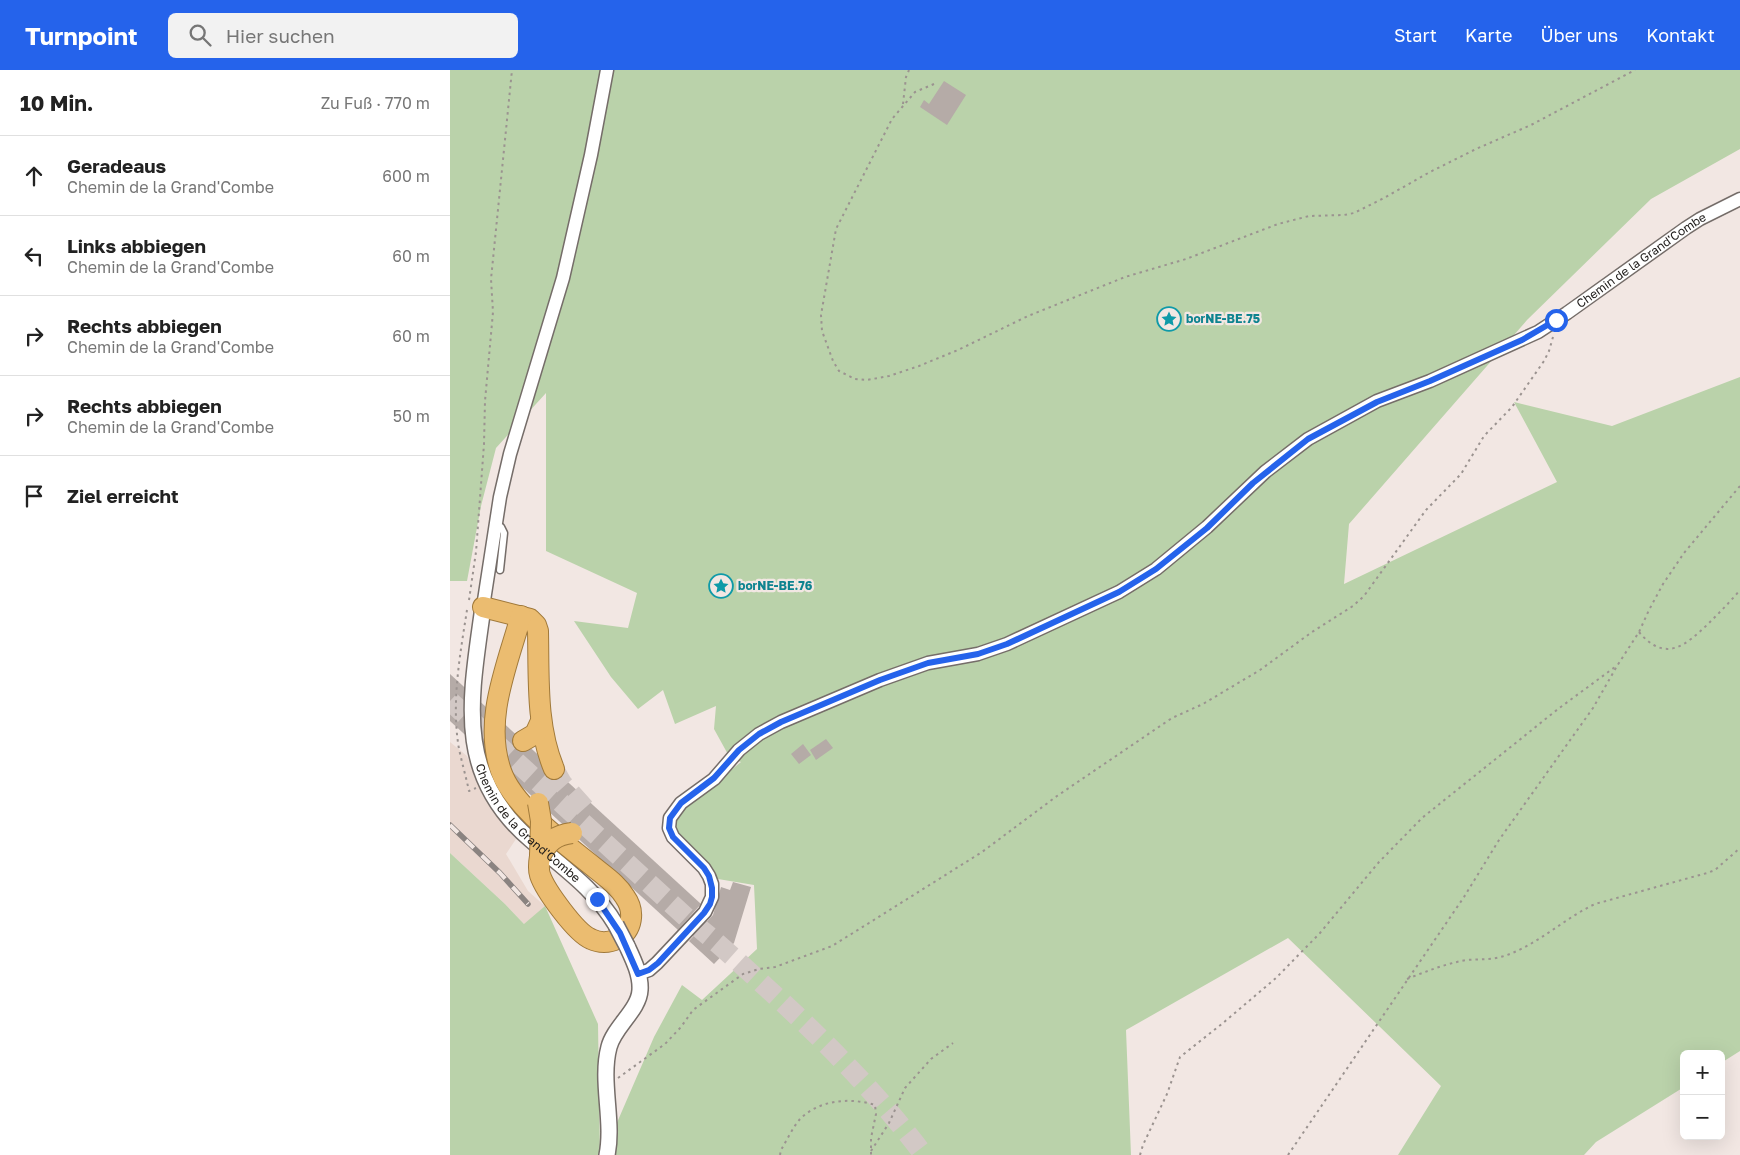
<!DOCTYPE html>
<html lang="de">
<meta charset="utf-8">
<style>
:root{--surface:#fff;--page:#f2f2f2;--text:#222;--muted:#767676;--line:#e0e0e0;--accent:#2563eb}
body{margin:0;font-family:"Golos Text",sans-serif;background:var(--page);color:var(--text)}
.controls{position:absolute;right:15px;bottom:15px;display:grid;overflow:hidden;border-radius:8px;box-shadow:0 5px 20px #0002}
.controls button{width:45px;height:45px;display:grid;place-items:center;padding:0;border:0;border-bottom:1px solid var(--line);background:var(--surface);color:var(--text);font:25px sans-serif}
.stop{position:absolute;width:15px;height:15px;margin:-11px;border:4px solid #2563eb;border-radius:50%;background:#fff}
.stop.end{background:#2563eb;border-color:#fff;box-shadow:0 1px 5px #0008}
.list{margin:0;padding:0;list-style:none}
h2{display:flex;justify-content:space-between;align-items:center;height:65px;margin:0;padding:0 20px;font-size:21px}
h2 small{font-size:16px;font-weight:400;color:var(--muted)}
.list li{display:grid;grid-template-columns:32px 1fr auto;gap:15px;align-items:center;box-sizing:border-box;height:80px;padding:0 20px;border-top:1px solid var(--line)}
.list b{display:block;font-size:19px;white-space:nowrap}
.list p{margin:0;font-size:16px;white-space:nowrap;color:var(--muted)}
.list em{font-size:16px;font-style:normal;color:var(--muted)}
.icon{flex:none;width:28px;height:28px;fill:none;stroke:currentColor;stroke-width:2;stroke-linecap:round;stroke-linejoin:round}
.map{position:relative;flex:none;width:1290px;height:1085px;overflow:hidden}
header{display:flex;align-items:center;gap:30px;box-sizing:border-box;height:70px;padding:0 25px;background:var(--accent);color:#fff}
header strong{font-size:24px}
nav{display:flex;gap:28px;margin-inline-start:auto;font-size:18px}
.search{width:350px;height:45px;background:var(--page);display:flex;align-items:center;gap:12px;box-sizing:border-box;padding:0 18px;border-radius:8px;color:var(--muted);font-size:19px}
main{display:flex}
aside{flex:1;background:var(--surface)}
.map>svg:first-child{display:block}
</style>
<header>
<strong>Turnpoint</strong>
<div class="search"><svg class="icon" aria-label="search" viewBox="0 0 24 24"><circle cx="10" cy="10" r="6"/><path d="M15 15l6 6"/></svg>Hier suchen</div>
<nav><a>Start</a><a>Karte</a><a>Über uns</a><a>Kontakt</a></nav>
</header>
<main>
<aside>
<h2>10 Min.<small>Zu Fuß · 770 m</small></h2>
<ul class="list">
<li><svg class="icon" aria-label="ahead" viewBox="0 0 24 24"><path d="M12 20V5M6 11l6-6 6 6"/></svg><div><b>Geradeaus</b><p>Chemin de la Grand'Combe</p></div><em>600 m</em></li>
<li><svg class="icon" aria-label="left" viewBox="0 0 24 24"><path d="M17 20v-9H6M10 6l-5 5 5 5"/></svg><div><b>Links abbiegen</b><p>Chemin de la Grand'Combe</p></div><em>60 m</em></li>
<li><svg class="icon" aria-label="right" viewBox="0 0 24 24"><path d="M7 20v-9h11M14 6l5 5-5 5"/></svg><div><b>Rechts abbiegen</b><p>Chemin de la Grand'Combe</p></div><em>60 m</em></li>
<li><svg class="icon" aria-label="right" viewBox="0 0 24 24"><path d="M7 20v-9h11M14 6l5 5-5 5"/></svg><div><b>Rechts abbiegen</b><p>Chemin de la Grand'Combe</p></div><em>50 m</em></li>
<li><svg class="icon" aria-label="arrive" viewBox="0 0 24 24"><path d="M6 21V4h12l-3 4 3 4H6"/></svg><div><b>Ziel erreicht</b></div></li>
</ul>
</aside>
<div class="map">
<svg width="1290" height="1085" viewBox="0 0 1290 1085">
<rect width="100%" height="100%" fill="#f2e7e3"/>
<path fill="#ead8d0" d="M0,672L17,686L25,706L43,739L66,769L56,784L78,821L95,836L75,855L55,834L0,783Z"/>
<g fill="#bad2aa">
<path d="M0,0H1290V79L1201,129L1077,250L899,454L894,514L1107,412L1064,332L1162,356L1290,307V981L1271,993V984H1234V1017L1146,1072L1134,1085H948L991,1016L838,868L676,960L681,1085H153L204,967L232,915L252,930L307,879L304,815L268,809L226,762L225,748L237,735L291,692L280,688L264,659L266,636L225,654L213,620L188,639L161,607L124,551L178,558L187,523L96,481V323L46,378L31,436L17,511H0Z"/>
<path d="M0,783L55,834L74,854L95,836L148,954L150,1085H0Z"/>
</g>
<g fill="#b5aba7">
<path d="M494,11L516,25L497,55L470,37L474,30L479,34Z"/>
<path d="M0,604L251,834L228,860L0,651Z"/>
<path d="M376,669L383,678L366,690L360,680Z"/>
<path d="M353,674L361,685L349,694L341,684Z"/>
<path d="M283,812L301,817L284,873L264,894L239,871L263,845L271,817L280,820Z"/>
</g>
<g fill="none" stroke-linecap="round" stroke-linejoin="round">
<g stroke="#d2c8c5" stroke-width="20" stroke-dasharray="20 10" stroke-linecap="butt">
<path d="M0,631L238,849C266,871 292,895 318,919C374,970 428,1024 474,1085"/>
<path d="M104,699L112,713L140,744"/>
</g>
<g stroke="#756d69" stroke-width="9">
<path id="service" d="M45,455L51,457L54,463L50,500"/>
</g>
<g stroke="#756d69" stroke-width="15">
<g id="minor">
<path d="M33,537L50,427L60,384L113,208L141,85L157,0"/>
<path id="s1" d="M188,904L199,900L207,893L255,842L262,827V814L259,806L254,798L223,767L219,758L220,748L231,733L264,709L289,680L309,664L331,652L430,610L478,593L528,584L557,574L669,522L706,499L757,457L815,402L858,369L927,331L980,311L1088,262L1117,243L1236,158L1250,149L1290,129"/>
</g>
</g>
<g stroke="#756d69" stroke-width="18">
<g id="tertiary">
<path id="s2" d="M33,537C21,626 3,704 81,770C112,797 144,818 166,855"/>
<path d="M157,1085C164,1051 150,1011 159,977C164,957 189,940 190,920C191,905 183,889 177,876"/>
</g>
</g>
<g stroke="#a0793a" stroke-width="22">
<g id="trunk">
<path d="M33,537L80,549L86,555L88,561C89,608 86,656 104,699"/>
<path d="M71,546C57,596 33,650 51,701C63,737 117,775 145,798C156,807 168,815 175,827C185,841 183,860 167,869C159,873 149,873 141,869C126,863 95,820 90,805C88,799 89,792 90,786"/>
<path d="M73,671L85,664L91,651"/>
</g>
</g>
<g stroke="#9b9390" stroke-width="2" stroke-dasharray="2.5 4" stroke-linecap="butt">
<path d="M484,14L465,22L442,49L386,159L371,245L372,261L383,291L389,301L405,309L417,310L439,306L469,296L508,280L578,246L675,207L736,189L828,154L859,146L894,145L904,143L934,128L980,102L1026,79L1081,55L1185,0"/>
<path d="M453,34L456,7L459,0"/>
<path d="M19,530L26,482L34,374L35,331L43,242L41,209L62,0"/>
<path d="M17,540C10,585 1,633 9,679C12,693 16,707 19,721L26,718"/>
<path d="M1189,562C1215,593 1235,576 1258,554C1269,543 1280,532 1290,520"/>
<path d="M957,909C977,901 995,894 1016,890C1029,889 1042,890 1054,886C1088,875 1113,849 1145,834L1257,803L1265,800L1290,778"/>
<path d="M168,1008L215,974L231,957L243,940L293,904L309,899L325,897L382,876L419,853L532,782L607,726L722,648L753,634L810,600L862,562L903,536L914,526L976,440L1011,404L1034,366L1062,337L1094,291L1099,281L1103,267"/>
<path d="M421,1081L439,1053L455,1018L481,989L503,973"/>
<path d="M330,1085L331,1080C337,1070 343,1057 350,1049C369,1030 400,1027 425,1035L426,1044L421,1068V1085"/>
<path d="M690,1085L693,1075L717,1024L730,987L773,953L826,908L870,863L929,792L972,748L1108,639L1165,597"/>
<path d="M838,1085L1014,827L1049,770L1143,638L1167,596L1189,562L1199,540L1213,514L1234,483L1290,416"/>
</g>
<use href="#service" stroke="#fff" stroke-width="6"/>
<use href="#minor" stroke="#fff" stroke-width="12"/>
<use href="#tertiary" stroke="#fff" stroke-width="15"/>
<use href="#trunk" stroke="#ebbc70" stroke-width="20"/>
<g stroke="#8a8380" stroke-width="5.5">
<path id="rail" d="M0,755L50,803L78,834"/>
</g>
<use href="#rail" stroke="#f2e7e3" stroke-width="4" stroke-dasharray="11" stroke-linecap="butt"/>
<g stroke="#756d69" stroke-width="18" stroke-linecap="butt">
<path id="tertiary-bridge" d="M166,855L177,876"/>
</g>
<g stroke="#a0793a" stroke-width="22" stroke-linecap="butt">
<g id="trunk-bridge">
<path d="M88,733L91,751L90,786"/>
<path d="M90,786C98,772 105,765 122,763"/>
</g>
</g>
<use href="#tertiary-bridge" stroke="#fff" stroke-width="15"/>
<use href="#trunk-bridge" stroke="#ebbc70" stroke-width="20"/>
</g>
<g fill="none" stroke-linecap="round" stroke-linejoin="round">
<path stroke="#2563eb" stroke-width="6" d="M147,829L170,863L188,904L199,900L208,893L254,843L260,834L262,827V818L259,806L254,798L223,767L219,758L220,748L231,733L264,708L289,680L309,664L331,652L430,610L478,593L528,584L557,574L669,522L706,499L757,458L803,413L858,369L927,332L980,311L1072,270L1106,250"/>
</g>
<defs>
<g id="sight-ring" transform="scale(1.25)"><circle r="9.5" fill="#f2e7e3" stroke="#0f9aa8" stroke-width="1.5"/><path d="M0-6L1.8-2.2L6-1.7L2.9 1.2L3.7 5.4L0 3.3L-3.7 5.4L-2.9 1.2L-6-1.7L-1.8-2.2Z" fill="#0f9aa8"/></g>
</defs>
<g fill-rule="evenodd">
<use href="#sight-ring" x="719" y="249"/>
<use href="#sight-ring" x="271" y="516"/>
</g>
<g text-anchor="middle" stroke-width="4.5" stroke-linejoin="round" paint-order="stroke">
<g font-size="12" fill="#1e1b19" stroke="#f2e7e3">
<text dy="4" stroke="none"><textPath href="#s1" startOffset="1339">Chemin de la Grand'Combe</textPath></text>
<text dy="4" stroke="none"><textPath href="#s2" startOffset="236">Chemin de la Grand'Combe</textPath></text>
</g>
<g font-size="12" font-weight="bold" fill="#0d838f" stroke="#f2e7e3" text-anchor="start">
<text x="736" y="253">borNE-BE.75</text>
<text x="288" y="520">borNE-BE.76</text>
</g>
</g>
</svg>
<div class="controls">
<button>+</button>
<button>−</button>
</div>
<div class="stop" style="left:1106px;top:250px"></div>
<div class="stop end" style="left:147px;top:829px"></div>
</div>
</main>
